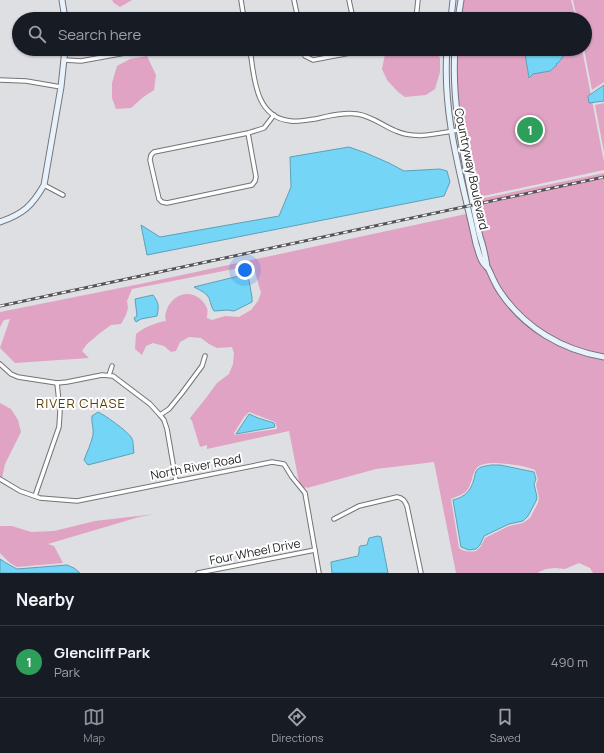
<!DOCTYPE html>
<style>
:root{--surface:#171b24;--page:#20242c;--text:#f1f3f6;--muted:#9ea1a6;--line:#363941;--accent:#8c9099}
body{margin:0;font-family:Manrope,sans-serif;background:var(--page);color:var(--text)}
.you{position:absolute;left:245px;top:270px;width:14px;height:14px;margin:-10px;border:3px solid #fff;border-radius:50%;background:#1a73e8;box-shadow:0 0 0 6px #1a73e833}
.badge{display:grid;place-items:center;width:26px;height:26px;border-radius:50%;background:var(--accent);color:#fff;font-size:13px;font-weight:700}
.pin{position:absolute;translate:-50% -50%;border:2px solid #fff;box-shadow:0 1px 4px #0006}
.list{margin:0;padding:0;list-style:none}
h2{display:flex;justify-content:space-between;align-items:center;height:52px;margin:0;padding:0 16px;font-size:17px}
h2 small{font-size:13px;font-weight:400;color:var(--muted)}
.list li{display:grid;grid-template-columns:26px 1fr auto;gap:12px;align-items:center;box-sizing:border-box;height:72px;padding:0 16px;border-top:1px solid var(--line)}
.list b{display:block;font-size:15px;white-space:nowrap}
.list p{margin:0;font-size:13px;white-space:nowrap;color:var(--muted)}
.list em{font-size:13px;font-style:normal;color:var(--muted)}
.icon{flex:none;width:22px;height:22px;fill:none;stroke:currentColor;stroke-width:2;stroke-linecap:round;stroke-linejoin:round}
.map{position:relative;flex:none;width:604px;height:573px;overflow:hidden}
.search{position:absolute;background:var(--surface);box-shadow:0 1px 3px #0004;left:12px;right:12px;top:12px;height:44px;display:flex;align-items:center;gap:10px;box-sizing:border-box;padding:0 14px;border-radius:22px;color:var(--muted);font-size:15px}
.sheet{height:124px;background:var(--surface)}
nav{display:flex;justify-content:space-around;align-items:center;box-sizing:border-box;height:56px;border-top:1px solid var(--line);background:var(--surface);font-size:11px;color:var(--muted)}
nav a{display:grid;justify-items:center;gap:2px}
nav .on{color:var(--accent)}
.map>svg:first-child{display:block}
</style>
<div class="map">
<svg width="604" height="573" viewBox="0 0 604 573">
<rect width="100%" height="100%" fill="#dedfe2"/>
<g fill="#e0a3c3" fill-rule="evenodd">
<path d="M112,0H132L120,7L114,3Z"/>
<path d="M463,0H571L576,19H461Z"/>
<path d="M573,0H604V82L592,90L584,49H585V19H577Z"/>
<path d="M393,49H434L440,58V72L435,89L426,95L405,97L398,92L387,80L382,69L385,54Z"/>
<path d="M457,49H582L604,162V170L474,198C465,149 453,99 457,49Z"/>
<path d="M147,56L156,75L154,90L142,98L131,108L116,109L112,98V83L117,66L130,59Z"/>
<path d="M604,103V152L595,105Z"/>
<path d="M604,173V355C563,346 533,331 507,297C500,288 492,277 489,266C488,263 489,260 488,257C487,252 485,247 484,242C480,228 478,214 475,200Z"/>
<path d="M467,212C474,235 480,258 489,278C492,285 498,292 502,299C528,333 562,353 604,360V573H593L590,568L579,563L565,569L555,568L546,569L539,572L538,573H456L434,462L376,469L307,488V487L303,488L299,482L289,431L207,449V445L200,447L192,421L190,418L206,398L217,383L229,374L233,364L234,353L232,347L217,348L209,344L201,338L189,337L180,342L176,351L171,352L164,346L153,343L146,346L142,355L135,349L136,334C145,327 154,323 166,321C165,318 165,315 166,312C171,294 192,287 204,303C204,303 207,308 207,308C208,311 207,315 207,318L212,320L225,316L239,317L251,310L258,301L261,293L255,272L249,266L132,289L127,301L128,308L126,315L121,324L111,325L100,333L87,344L82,351L89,358L15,363L0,348L10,319L4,320L0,327V312L140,284L466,214ZM249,412L275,422L277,427V429L235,435L234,433L244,417ZM491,463C504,463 523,465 535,470L538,479L536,485L539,497L538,503L530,518L523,523L509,526L485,538L481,546L476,551C470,552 464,552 459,548L451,499C457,496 464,495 468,489C473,482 472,468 481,465C484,464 488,463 491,463Z"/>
<path d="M0,403L11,409L18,420L21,432L5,464L2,478L0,476Z"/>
<path d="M155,514L139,517L48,544L54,546L63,563L17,567L10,563L0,553V526H12L31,532L54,531L95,521Z"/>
</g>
<g fill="#75d5f6" stroke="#5da0b8">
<path d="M532,49H569L558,63L556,64L557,65L550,71L533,74L529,78L526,60L525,53Z"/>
<path d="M604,85V101L589,103L588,96Z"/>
<path d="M349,147L366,153L389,163L404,171L440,169L447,171L450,182L444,196L147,255L141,225L160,237L279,216L291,187L290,157L337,149Z"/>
<path d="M243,275H248L252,297V302L234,311L228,310L214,311C210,306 211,299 207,295C204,292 198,289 194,287Z"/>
<path d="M153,295C159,303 159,306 157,316L141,319L136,322L134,318L137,316L135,299Z"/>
<path d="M98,412C105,415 127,431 131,437C134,441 133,448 134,453L88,465L84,460C87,452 91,444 93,435C94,429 91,422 92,416Z"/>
<path d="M249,414L258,418L274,423L275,427L236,434Z"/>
<path d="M491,465H500L534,472L536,479L534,484L537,497L536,501L528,516L523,521L509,524L484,536L480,545L476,549L469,550L461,547L453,500C465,497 471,491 474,479C475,477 475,472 477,470C480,466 487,466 491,465Z"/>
<path d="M378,536L381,537L388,573H332L331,563V562L358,556L359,552V548L360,546L367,545L369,538Z"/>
<path d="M0,559L6,563L17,569L67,565L74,568L80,573H0Z"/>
</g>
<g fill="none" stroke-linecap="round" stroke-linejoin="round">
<g stroke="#747477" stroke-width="5.5">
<g id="street">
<path d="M241,0L244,19"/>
<path d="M294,0L298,19"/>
<path d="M349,0L353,19"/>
<path d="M416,19L418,0"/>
<path d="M250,49C254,77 255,118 291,121C299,122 307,120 315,119C329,116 344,112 357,114C372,116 383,126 396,131C417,140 438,133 459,130"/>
<path d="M303,49L305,56L313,60L371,49"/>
<path d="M64,60L81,61L147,49"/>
<path d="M0,80L26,81L61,87"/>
<path d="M248,133L256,177L255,181L252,185L167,203L162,202L159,199L150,160L151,155L154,152L248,133L264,128L274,115"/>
<path d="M44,185L63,195"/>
<path d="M0,364L11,374L18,377L57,383L67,382L102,375L113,376L150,404L160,415L164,420L167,429L176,481"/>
<path d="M109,375L112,366"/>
<path d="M160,415L169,409L182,393L202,366L205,356"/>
<path d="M0,479L20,491L40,498L77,501L272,462L284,464L292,477L305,493L319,573"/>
<path d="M35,496L59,427L60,411L57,383"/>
<path d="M334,519L359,506L397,497C403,498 405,501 407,506L421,573"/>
<path d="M198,573L315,550"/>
</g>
</g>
<g stroke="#747477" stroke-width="7">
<g id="secondary">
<path d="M62,0L65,19"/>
<path d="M451,19L453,0"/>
<path d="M458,19L461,0"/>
<path d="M447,49C442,117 462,178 476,244C478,249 479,256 482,261C483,264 486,266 488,268C492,276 495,285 501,293C525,328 562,350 604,357"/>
<path d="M455,49C451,106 465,163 476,219C478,227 479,235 482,243C484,251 486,258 487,267"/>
<path d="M0,222C23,214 32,206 44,185L61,87L65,49"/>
</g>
</g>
<use href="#street" stroke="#fff" stroke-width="3.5"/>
<use href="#secondary" stroke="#e8f2fc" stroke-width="5"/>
<g stroke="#535355" stroke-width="3">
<path id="rail" d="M0,306L604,177"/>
</g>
<use href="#rail" stroke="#fff" stroke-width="1.5" stroke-dasharray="4.5" stroke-linecap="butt"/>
</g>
<g text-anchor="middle" stroke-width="4" stroke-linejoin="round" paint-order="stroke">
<g font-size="12" fill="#252526" stroke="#fff">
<text transform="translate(471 169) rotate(78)" y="4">Countryway Boulevard</text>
<text transform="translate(196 467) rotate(-11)" y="4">North River Road</text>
<text transform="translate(255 552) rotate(-11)" y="4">Four Wheel Drive</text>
</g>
<g font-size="13" letter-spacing="1" fill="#593d00" stroke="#fff">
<text x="81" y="408">RIVER CHASE</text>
</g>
</g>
</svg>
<div class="you"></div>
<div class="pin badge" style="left:530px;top:130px;background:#2e9e5b">1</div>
<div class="search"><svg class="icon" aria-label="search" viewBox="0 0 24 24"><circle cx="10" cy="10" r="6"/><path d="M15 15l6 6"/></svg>Search here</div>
</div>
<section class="sheet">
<h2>Nearby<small></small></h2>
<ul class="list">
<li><span class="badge" style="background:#2e9e5b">1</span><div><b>Glencliff Park</b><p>Park</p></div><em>490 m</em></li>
</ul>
</section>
<nav>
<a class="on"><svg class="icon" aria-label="map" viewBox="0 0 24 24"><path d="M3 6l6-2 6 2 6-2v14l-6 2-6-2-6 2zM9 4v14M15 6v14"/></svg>Map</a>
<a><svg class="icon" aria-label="directions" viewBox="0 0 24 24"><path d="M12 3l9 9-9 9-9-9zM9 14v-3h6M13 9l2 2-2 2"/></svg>Directions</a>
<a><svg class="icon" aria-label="saved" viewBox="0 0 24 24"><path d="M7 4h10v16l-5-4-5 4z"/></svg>Saved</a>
</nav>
